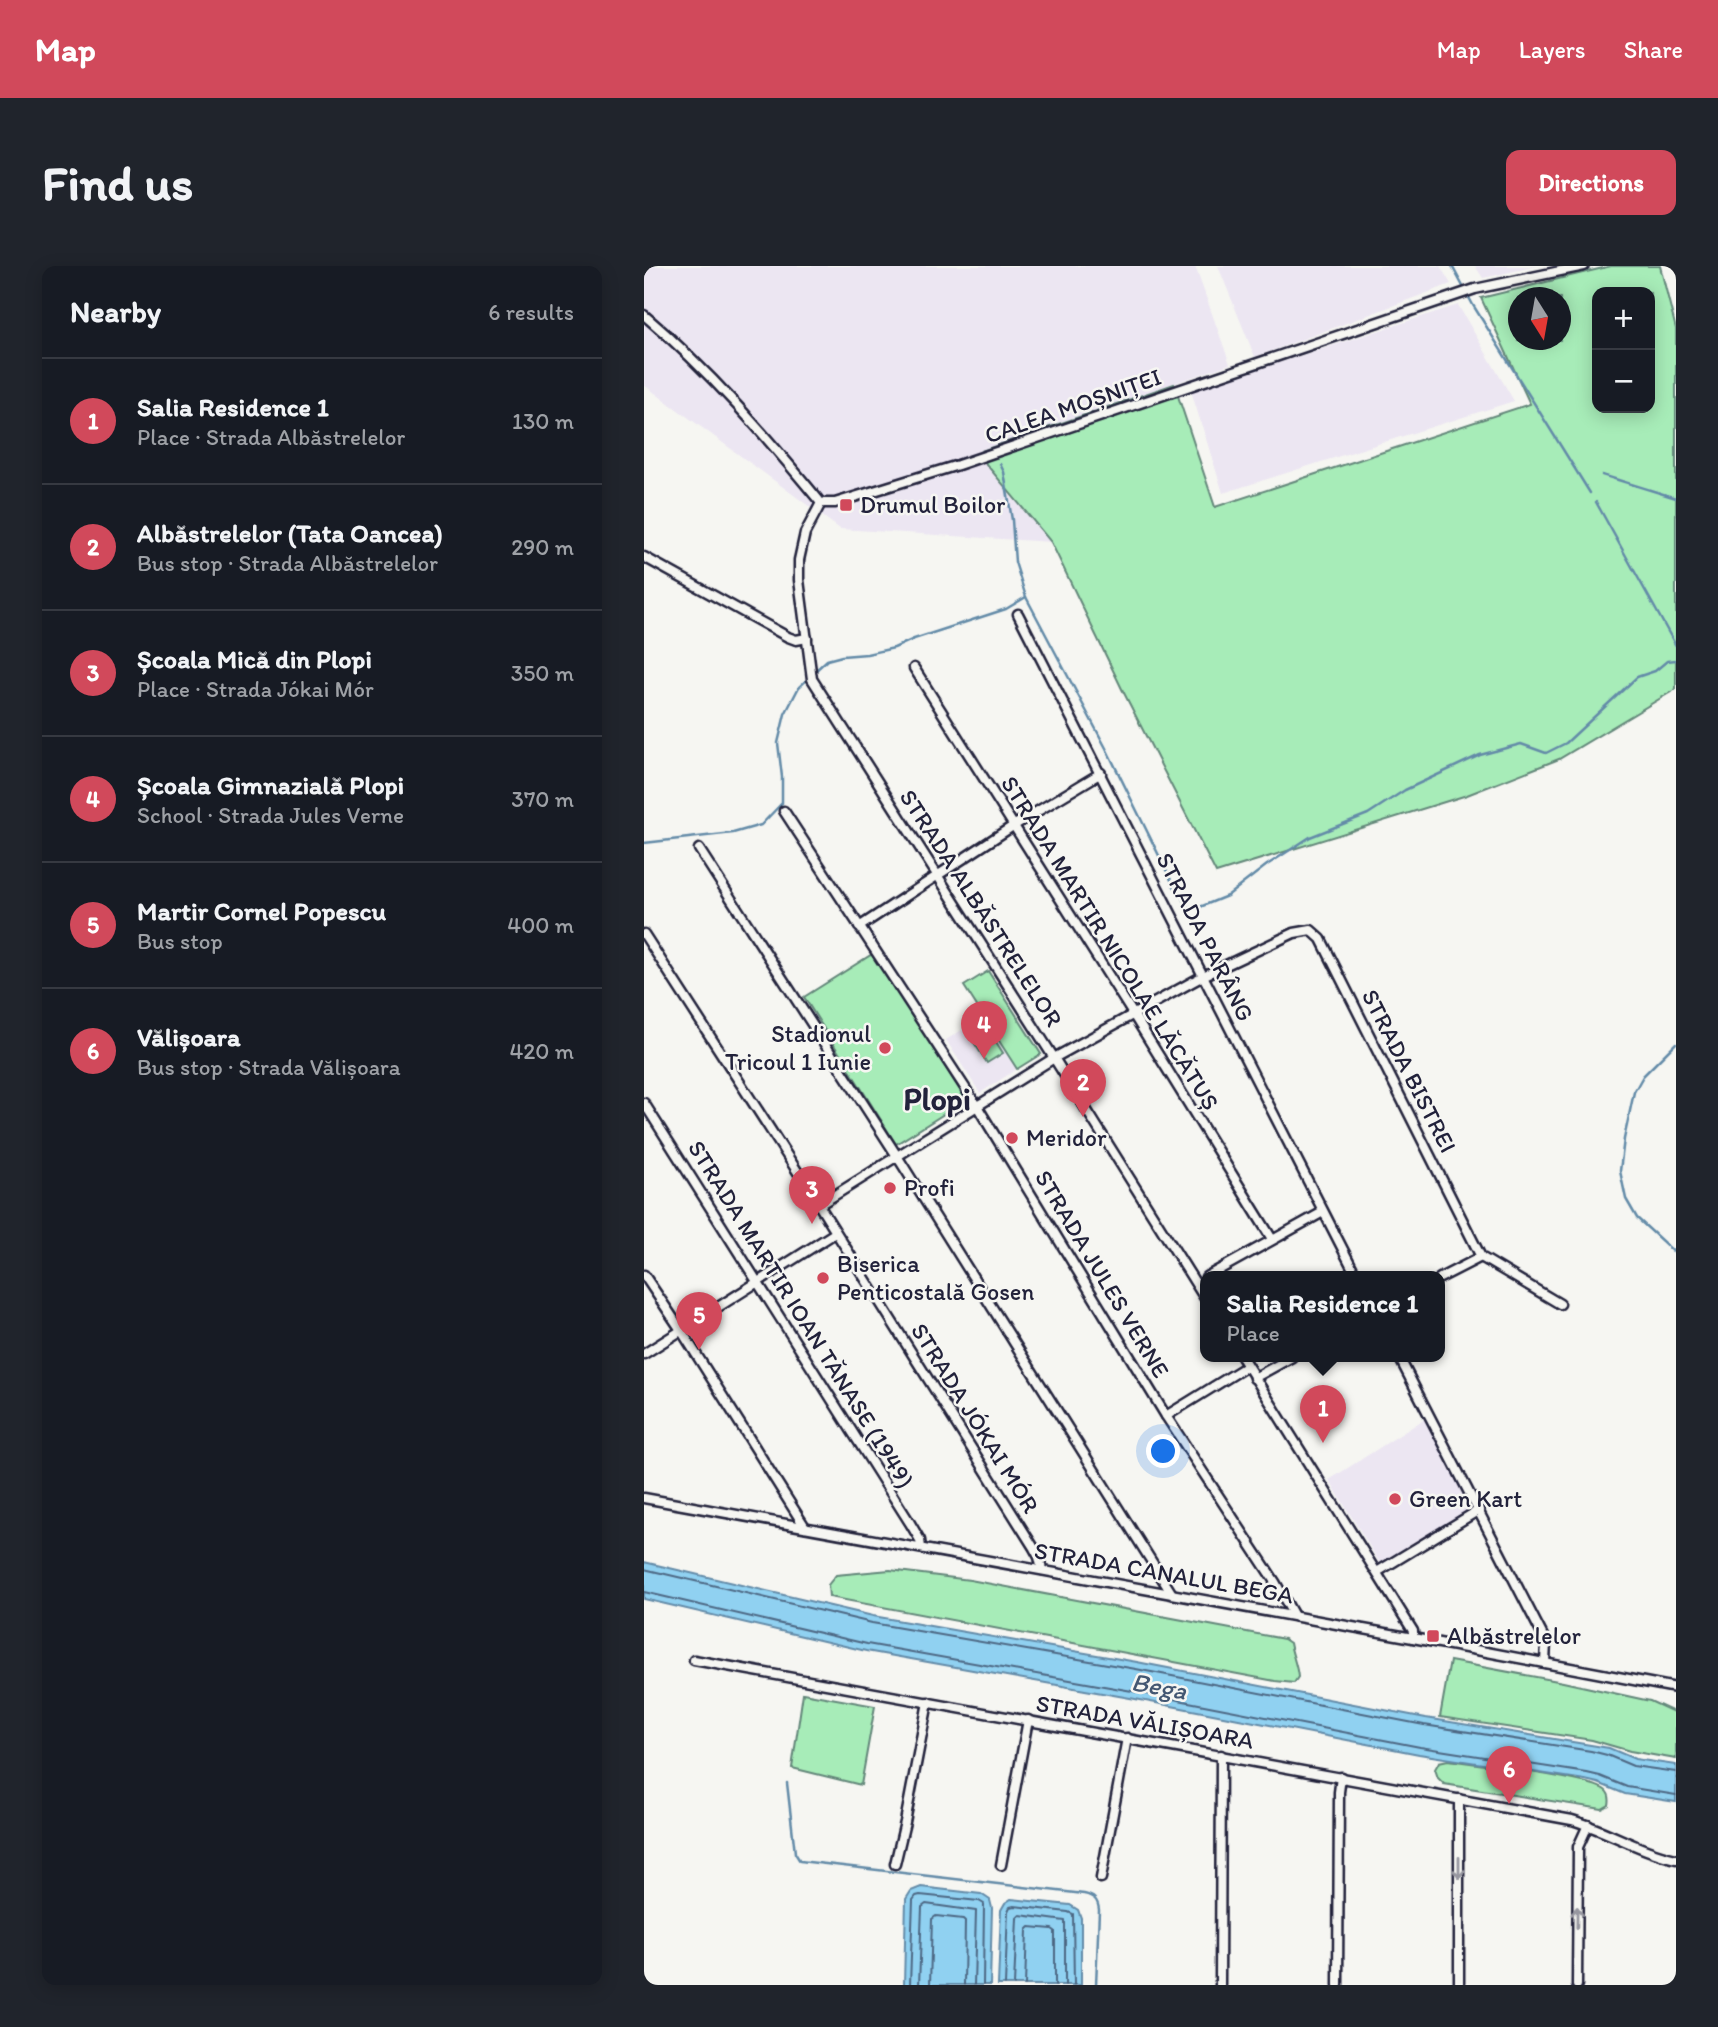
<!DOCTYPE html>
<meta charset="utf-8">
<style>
:root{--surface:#171b24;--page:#20242c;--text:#f1f3f6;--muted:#9ea1a6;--line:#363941;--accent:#d1495b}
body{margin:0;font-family:Itim,sans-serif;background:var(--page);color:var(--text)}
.controls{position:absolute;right:21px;top:21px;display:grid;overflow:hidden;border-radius:14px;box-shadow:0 4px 18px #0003}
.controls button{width:63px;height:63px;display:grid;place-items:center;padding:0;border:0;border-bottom:2px solid var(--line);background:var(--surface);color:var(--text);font:35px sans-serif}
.compass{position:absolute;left:864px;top:21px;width:63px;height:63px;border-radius:50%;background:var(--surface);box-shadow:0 4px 18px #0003;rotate:169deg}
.you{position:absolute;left:520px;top:1186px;width:24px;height:24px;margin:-18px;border:5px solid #fff;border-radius:50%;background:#1a73e8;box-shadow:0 0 0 10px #1a73e833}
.badge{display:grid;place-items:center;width:46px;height:46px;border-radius:50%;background:var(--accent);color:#fff;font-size:23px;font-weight:700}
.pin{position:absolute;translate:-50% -58px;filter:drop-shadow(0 2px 4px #0008)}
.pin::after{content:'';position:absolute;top:37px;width:24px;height:21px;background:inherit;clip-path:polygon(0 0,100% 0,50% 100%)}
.popup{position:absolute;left:556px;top:1005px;width:245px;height:91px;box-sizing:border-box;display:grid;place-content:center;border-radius:14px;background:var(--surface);filter:drop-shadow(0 2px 5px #0005);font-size:23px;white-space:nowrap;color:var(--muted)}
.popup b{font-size:26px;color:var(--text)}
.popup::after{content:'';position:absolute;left:50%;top:100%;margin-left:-14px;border:14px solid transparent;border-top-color:var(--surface)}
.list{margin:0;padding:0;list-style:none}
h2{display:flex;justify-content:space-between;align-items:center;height:91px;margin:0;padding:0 28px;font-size:30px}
h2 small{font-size:23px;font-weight:400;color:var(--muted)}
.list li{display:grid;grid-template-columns:46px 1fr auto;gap:21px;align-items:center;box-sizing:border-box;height:126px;padding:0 28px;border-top:2px solid var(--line)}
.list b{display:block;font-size:26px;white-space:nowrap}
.list p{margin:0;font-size:23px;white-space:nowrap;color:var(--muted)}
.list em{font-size:23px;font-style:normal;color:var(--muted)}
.map{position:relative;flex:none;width:1032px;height:1719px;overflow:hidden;border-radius:14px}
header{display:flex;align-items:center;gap:42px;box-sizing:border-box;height:98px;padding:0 35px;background:var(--accent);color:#fff}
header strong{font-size:33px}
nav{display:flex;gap:38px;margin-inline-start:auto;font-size:24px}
.intro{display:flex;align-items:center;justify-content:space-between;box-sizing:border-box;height:168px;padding:0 42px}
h1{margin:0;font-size:49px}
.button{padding:18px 32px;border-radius:14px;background:var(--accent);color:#fff;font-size:24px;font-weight:700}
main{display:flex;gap:42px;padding:0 42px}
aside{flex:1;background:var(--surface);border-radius:14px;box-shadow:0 4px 18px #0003}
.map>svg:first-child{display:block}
</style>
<header>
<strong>Map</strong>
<nav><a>Map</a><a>Layers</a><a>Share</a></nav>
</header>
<div class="intro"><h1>Find us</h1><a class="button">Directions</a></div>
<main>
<aside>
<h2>Nearby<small>6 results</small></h2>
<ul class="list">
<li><span class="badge">1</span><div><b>Salia Residence 1</b><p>Place · Strada Albăstrelelor</p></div><em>130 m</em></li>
<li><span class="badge">2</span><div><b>Albăstrelelor (Tata Oancea)</b><p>Bus stop · Strada Albăstrelelor</p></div><em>290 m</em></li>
<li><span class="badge">3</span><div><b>Școala Mică din Plopi</b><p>Place · Strada Jókai Mór</p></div><em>350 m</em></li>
<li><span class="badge">4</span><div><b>Școala Gimnazială Plopi</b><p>School · Strada Jules Verne</p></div><em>370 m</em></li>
<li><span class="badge">5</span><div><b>Martir Cornel Popescu</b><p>Bus stop</p></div><em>400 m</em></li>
<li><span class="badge">6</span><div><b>Vălișoara</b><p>Bus stop · Strada Vălișoara</p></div><em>420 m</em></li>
</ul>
</aside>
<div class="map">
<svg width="1032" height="1719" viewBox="0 0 1032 1719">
<rect width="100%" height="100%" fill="#f6f6f2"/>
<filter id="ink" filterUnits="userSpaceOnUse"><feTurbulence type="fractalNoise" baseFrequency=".0143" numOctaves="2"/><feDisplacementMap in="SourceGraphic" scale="14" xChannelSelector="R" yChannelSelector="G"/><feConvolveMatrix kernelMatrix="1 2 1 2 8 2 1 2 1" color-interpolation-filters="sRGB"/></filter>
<g filter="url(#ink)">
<g fill="#ece6f2">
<path d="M0,0H551L586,98L337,185L342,198L407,276L196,263L0,119Z"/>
<path d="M574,0H796L807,18L611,91Z"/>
<path d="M831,0H893L839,12Z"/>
<path d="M814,39L870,135L579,227L547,125Z"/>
<path d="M340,750L373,803L336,827L302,774Z"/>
<path d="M782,1152L828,1241L737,1299L685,1214Z"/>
</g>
<g fill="#a7ecb8" stroke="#64877a" stroke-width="2" fill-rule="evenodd">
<path d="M967,0H1016L1032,63V423L915,493L823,529L572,607L479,425L407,276L342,198L337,185L530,118L571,241L886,138L837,32ZM953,26H1006V142H953ZM874,32H916V74H874Z"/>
<path d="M230,687L322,834L252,878L160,731Z"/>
<path d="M344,705L397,788L373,803L320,720Z"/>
<path d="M340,757L359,787L343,797L324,767Z"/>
<path d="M246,1304L326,1314L640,1373L646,1377C648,1389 653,1399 654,1411L650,1417L631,1415L185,1331L184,1319L192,1309Z"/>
<path d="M806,1395L919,1416L1006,1435L1032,1447V1493L986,1485L948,1474L796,1451Z"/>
<path d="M159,1427L231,1440L217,1519L148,1502Z"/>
<path d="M804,1494C830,1498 947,1512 961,1524C966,1528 966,1534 965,1539L958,1543L800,1518L794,1512L791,1503L795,1496Z"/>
</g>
<g fill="#90d1f1" stroke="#648ba8" stroke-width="2">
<path d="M0,1296L229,1350L493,1396L782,1452L965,1482L991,1493L1032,1499V1536L981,1528L954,1517L941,1514L775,1488L486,1432L222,1385L0,1333Z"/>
<path d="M277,1621L337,1628L346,1634L348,1642L346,1719H260L262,1633L267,1625Z"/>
<path d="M367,1633L426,1639L434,1644L437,1652V1719H354L357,1644L361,1637Z"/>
</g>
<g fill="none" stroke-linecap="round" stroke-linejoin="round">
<g stroke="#4e6884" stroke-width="2">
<path d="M0,1303L228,1357L492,1403L780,1459L947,1485L963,1489L989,1500L1032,1506"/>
<path d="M0,1326L223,1378L488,1425L776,1481L943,1507L956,1510L983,1521L1032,1529"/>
<path d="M266,1719L269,1634L272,1630L276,1629L335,1635L340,1638L339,1719"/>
<path d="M275,1719L278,1641L282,1638L332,1645L330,1719"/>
<path d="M286,1719L288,1653L292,1650L319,1653L321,1655L320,1719"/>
<path d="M361,1719L364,1645L366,1641L370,1640L424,1646L429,1648L430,1719"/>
<path d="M370,1719L373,1652L376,1649L421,1655V1719"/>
<path d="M381,1719L383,1664L386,1661L408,1663L411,1665V1719"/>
</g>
<g stroke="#648ba8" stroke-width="2.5">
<path d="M808,0L829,39L946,227"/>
<path d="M356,198L360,206L368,254L371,296L382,331L463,484L530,620L545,641H556L583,630L623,599L666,571L724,548L761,524L836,489L877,478L902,487L922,477L993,411L1011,405L1023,395L1032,394"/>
<path d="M958,209L1032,232"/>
<path d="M952,236L1032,380"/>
<path d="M170,406L183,394L198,390L223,388L250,382L270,373L362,343L382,331"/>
<path d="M0,577L89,567L117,559L138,537V511L134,477L141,448L155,421L166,411"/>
<path d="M1032,777L999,810L990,826L980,873L976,905L982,933L993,952L1032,988"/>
<path d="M143,1517L151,1587L156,1595L440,1628C450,1630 454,1634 455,1644L452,1719"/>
</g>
<g stroke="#22223b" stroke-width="13">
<g id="minor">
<path d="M0,49C66,105 122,170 177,237H191L314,199L831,23L940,0"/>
<path d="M177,237L161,267L155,294V314L168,413L410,792L562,1034"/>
<path d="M0,291L144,371L152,374L163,372"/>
<path d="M374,348L713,1011"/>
<path d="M270,402L489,748L628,973"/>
<path d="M140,545L333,840L522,1150L631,1316L650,1350"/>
<path d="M55,583L253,890L528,1328"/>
<path d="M215,661L369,560L457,507"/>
<path d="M0,668L175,939L390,1282L395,1291L398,1304"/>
<path d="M0,837L266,1257L276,1274L277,1282"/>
<path d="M175,939L410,792L559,710L650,667L667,664L677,673L837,991L916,1038"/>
<path d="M0,1009L37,1064L161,1261"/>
<path d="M562,1011L679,946"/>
<path d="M796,1012L837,991"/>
<path d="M0,1088L191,967"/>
<path d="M598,1091L769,1365V1372"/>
<path d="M755,1091L902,1376L901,1397"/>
<path d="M610,1112L648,1091"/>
<path d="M522,1150L603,1100"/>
<path d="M0,1232L769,1372L1032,1422"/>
<path d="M733,1306L835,1244"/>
<path d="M50,1394L928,1554C964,1565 995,1585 1032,1593"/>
<path d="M251,1598L261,1556L284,1436"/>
<path d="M357,1599L384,1454"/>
<path d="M457,1612L483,1472"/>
<path d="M576,1719L577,1489"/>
<path d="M694,1719L695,1526L697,1511"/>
<path d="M815,1719V1533"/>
<path d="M933,1719L934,1581L944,1559"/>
</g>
</g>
<use href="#minor" stroke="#f6f6f2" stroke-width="8"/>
</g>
<defs><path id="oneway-shaft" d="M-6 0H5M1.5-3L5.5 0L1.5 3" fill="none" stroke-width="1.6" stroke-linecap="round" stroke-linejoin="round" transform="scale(1.75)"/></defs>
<g stroke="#9797a0">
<use href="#oneway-shaft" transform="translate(815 1602) rotate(90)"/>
<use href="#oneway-shaft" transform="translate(933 1651) rotate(-89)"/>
</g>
</g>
<g fill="#d1495b" stroke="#f6f6f2" stroke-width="2.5">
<rect x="195" y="232" width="14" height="14" rx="3.5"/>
<circle cx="241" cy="782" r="7"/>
<circle cx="368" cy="872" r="7"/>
<circle cx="246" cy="922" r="7"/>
<circle cx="179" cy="1012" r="7"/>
<circle cx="751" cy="1233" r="7"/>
<rect x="782" y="1363" width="14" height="14" rx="3.5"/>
</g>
<g text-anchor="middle" stroke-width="5" stroke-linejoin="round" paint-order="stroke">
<g font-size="24" fill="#22223b" stroke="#f6f6f2">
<text transform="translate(429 140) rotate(-19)" y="8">CALEA MOȘNIȚEI</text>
<text transform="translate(337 642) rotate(57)" y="8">STRADA ALBĂSTRELELOR</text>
<text transform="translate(561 671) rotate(63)" y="8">STRADA PARÂNG</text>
<text transform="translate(466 677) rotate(58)" y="8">STRADA MARTIR NICOLAE LĂCĂTUȘ</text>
<text transform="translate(765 805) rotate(63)" y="8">STRADA BISTREI</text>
<text transform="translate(458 1008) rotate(59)" y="8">STRADA JULES VERNE</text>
<text transform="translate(157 1048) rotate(58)" y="8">STRADA MARTIR IOAN TĂNASE (1949)</text>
<text transform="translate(331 1152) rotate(58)" y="8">STRADA JÓKAI MÓR</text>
<text transform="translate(520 1307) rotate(10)" y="8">STRADA CANALUL BEGA</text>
<text transform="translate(501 1456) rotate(10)" y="8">STRADA VĂLIȘOARA</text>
</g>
<g font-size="24" fill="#22223b" stroke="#f6f6f2" text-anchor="start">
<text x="216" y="247">Drumul Boilor</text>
<text x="227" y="776" text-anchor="end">Stadionul<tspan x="227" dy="28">Tricoul 1 Iunie</tspan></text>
<text x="382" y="880">Meridor</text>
<text x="260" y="930">Profi</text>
<text x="193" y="1006">Biserica<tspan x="193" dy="28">Penticostală Gosen</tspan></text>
<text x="765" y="1241">Green Kart</text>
<text x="803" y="1378">Albăstrelelor</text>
</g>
<g font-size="26" font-style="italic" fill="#435772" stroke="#f6f6f2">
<text transform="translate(515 1420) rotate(10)" y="9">Bega</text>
</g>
<g font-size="32" font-weight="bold" fill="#22223b" stroke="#f6f6f2">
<text x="293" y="844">Plopi</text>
</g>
</g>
</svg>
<div class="controls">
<button>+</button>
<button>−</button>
</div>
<svg class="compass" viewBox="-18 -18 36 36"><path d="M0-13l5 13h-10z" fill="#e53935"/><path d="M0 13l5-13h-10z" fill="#9ea1a6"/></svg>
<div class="you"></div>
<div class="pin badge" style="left:679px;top:1177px">1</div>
<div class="popup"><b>Salia Residence 1</b>Place</div>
<div class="pin badge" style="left:439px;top:851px">2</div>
<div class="pin badge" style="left:168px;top:958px">3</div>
<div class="pin badge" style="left:340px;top:793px">4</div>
<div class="pin badge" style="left:55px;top:1084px">5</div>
<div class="pin badge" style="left:865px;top:1538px">6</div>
</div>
</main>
